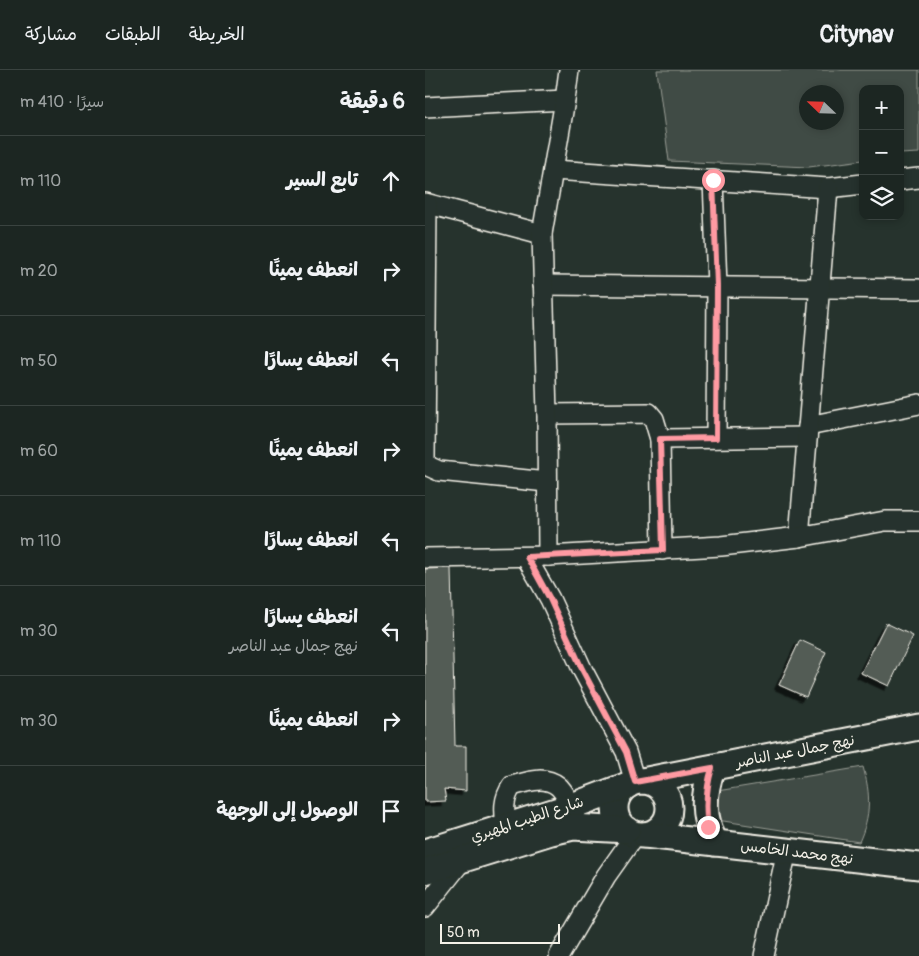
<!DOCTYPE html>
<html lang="ar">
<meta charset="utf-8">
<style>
:root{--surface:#1c2622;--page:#29322f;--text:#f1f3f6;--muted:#a0a5a5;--line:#3a4340}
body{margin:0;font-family:Pangolin,"Playpen Sans Arabic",sans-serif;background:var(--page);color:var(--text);direction:rtl}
.controls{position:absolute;right:15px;top:15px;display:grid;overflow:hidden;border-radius:10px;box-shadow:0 2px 8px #0003}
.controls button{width:45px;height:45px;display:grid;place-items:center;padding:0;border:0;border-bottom:1px solid var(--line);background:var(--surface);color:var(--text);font:25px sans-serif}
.compass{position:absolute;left:374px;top:15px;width:45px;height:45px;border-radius:50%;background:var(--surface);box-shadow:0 2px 8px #0003;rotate:293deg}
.scale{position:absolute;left:15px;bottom:12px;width:120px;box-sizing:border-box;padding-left:5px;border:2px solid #f4f1e8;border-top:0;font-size:14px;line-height:18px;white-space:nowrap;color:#f4f1e8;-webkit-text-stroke:4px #26332d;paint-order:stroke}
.stop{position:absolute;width:15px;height:15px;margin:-11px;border:4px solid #ff9aa2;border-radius:50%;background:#fff}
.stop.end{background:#ff9aa2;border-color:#fff;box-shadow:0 1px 5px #0008}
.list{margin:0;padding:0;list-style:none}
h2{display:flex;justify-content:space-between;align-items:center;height:65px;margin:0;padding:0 20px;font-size:21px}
h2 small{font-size:16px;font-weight:400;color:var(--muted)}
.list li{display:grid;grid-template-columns:32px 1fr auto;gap:15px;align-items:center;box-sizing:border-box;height:90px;padding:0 20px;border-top:1px solid var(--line)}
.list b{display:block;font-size:19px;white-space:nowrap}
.list p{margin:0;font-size:16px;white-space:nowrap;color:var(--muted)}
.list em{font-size:16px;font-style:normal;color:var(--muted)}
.icon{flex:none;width:28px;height:28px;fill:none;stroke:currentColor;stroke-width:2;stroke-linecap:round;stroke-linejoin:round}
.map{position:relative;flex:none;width:494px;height:886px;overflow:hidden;direction:ltr}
header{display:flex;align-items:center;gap:30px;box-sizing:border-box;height:70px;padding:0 25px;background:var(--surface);border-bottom:1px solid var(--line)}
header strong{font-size:24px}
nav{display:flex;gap:28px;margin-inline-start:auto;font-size:18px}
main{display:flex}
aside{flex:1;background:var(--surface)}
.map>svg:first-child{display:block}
</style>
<header>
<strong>Citynav</strong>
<nav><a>الخريطة</a><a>الطبقات</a><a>مشاركة</a></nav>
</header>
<main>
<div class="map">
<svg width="494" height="886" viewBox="0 0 494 886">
<defs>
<filter id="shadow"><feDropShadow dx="-4.5" dy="4.5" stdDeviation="0" flood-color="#0009"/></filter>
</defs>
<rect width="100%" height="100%" fill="#26332d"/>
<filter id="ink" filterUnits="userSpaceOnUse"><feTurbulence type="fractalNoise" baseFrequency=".02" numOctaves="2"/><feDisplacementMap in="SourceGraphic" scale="10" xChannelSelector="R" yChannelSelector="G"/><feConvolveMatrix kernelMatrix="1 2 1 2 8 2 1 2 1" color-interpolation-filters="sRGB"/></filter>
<g filter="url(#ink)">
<g fill="#414b45" stroke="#9a9e96" fill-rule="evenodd">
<path d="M232,0H494V83L475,84V19H438V90L384,97L244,91ZM382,22H412V52H382Z"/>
<path d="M438,697C446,725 446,745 434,772L279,748L274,724Z"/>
</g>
<g fill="#525c55" stroke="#f4f1e8" filter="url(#shadow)">
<path d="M26,498L30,676H41V721L19,719L21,731L0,732V499Z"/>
<path d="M461,553L488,566L464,616L436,603Z"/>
<path d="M375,570L401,582L381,627L354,615Z"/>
</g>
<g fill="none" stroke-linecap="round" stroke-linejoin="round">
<g stroke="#f4f1e8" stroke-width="22">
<g id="minor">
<path d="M0,37L140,30"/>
<path d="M128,100L403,118L438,114"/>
<path d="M288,110L292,216L291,368"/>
<path d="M475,110L494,108"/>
<path d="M0,133L117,164"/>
<path d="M2,134L0,390L3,396L14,401L122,412"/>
<path d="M118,215L494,219"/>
<path d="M122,344L224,343L229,349L235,369L382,367"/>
<path d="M383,356L494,334"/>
<path d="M235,369L237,480"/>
<path d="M374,467L403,118"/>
<path d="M123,486L122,344L117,164L140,30L144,0"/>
<path d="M101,487L125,529L157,599L201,682L210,712"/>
<path d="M0,488L123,486L296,476L374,467L460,451H494"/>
<path d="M81,755C79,740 78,729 87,716C102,712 119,705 133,716C138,720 143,730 147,736"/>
<path d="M0,837L39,788"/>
<path d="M134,886L181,806L210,765"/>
<path d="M339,886L362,780"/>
</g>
</g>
<g stroke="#f4f1e8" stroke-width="29">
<g id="major">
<path d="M287,698C278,725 277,746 290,773"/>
<path d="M217,711L494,657"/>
<circle cx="217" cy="738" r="27"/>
<path d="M220,765L494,796"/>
<path d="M0,782L147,736L203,715"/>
<path d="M0,801L126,762L148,757L202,760"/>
</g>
</g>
<use href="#minor" stroke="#26332d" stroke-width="19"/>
<use href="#major" stroke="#26332d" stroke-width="25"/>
</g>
</g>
<g fill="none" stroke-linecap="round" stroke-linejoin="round" filter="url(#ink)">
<path stroke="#ff9aa2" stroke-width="6" d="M283,757C280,736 281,718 287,698L210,712L201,682L157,599L125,529L102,487L238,480L235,369L291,368L292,216L288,110"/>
</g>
<g text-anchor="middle" stroke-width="4.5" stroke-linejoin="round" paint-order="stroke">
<g font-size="15" fill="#f4f1e8" stroke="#26332d">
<text transform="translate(370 681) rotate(-11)" y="5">نهج جمال عبد الناصر</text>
<text transform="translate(102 749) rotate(-18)" y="5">شارع الطيب المهيري</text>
<text transform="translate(372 782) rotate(7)" y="5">نهج محمد الخامس</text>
</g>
</g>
</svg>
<div class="controls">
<button>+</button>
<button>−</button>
<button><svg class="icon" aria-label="layers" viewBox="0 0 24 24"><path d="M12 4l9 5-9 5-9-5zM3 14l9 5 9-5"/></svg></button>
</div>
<svg class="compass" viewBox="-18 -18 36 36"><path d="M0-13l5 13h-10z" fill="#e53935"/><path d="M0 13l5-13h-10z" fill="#a0a5a5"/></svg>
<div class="scale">50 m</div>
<div class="stop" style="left:288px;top:110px"></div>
<div class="stop end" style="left:283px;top:757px"></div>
</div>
<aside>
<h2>6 دقيقة<small>سيرًا · 410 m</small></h2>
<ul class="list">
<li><svg class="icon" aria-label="ahead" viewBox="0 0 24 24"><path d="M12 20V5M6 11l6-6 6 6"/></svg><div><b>تابع السير</b></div><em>110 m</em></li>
<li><svg class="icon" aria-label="right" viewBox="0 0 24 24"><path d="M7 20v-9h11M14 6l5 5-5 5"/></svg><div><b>انعطف يمينًا</b></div><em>20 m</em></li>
<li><svg class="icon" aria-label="left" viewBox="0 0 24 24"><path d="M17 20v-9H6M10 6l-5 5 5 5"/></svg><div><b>انعطف يسارًا</b></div><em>50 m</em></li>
<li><svg class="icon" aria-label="right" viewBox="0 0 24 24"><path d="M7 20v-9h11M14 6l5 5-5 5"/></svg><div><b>انعطف يمينًا</b></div><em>60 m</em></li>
<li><svg class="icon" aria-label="left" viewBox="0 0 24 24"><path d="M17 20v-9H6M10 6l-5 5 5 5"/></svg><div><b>انعطف يسارًا</b></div><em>110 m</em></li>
<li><svg class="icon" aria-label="left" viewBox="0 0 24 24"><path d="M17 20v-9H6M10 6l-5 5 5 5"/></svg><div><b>انعطف يسارًا</b><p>نهج جمال عبد الناصر</p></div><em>30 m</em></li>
<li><svg class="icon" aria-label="right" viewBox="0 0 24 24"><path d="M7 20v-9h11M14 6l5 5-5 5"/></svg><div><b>انعطف يمينًا</b></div><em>30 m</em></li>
<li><svg class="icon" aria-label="arrive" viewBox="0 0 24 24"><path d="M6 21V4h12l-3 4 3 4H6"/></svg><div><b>الوصول إلى الوجهة</b></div></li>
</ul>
</aside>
</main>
